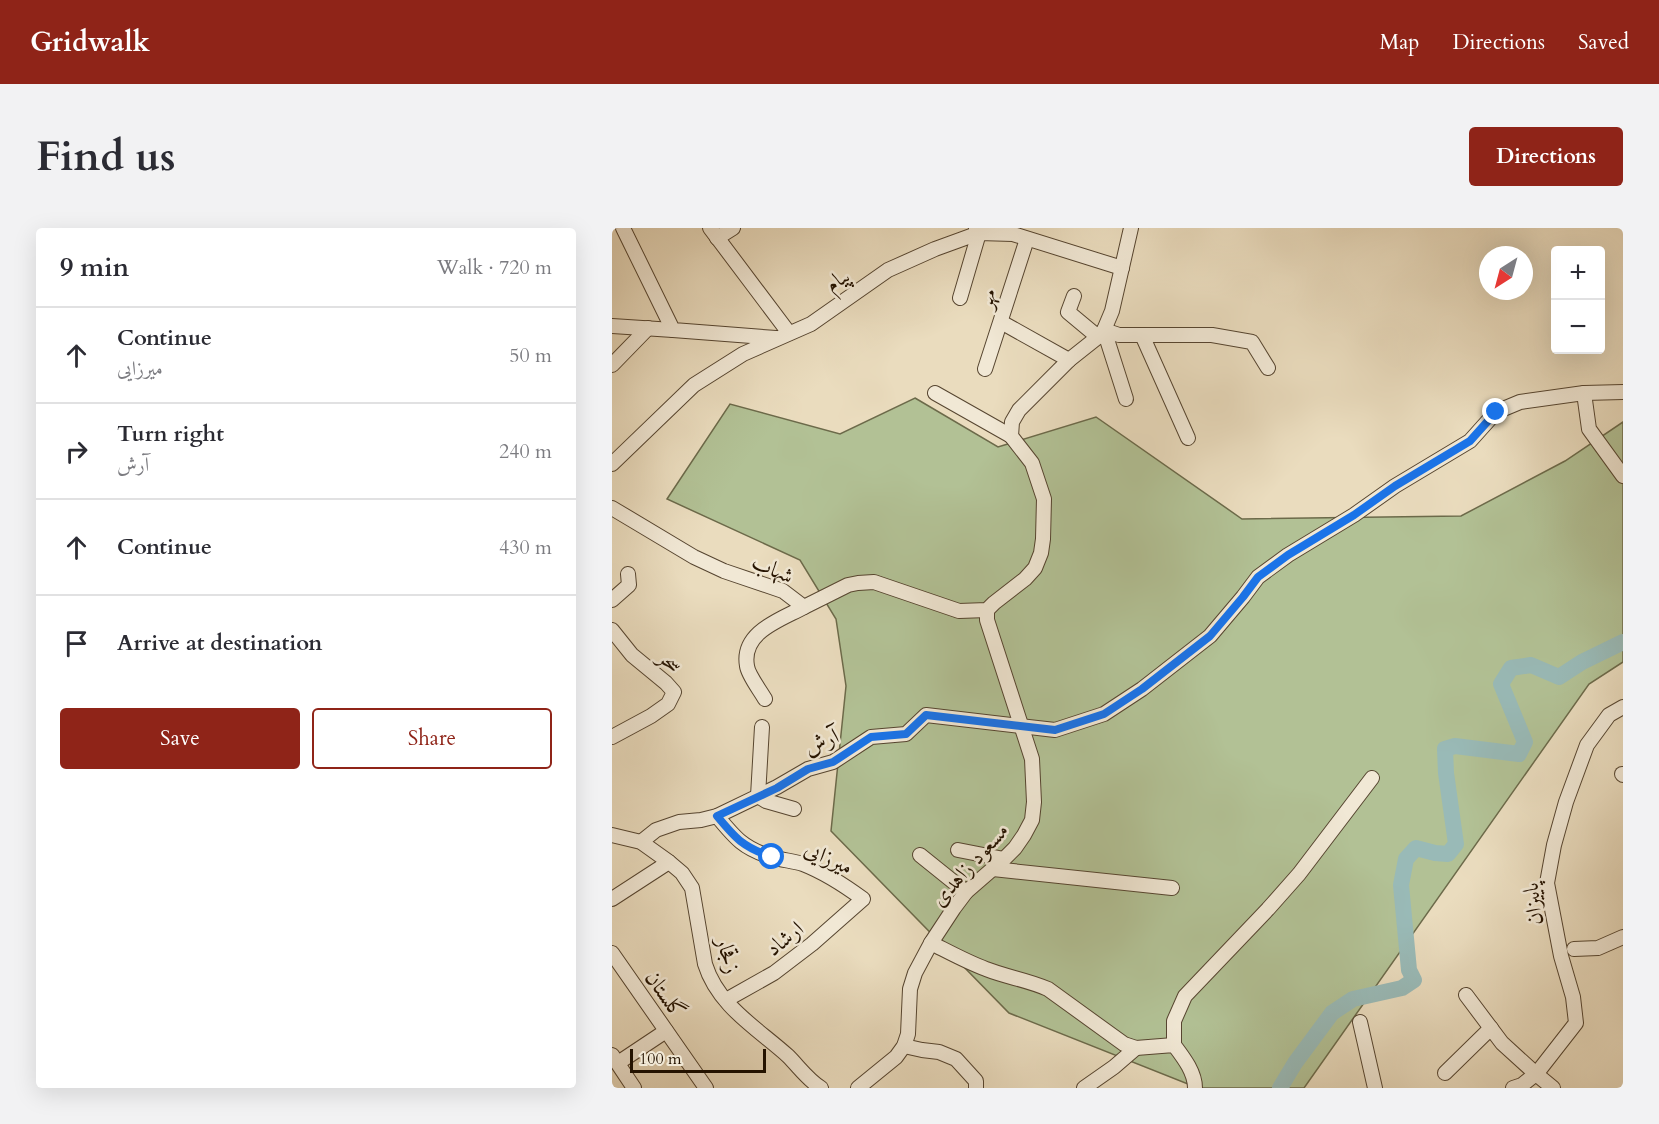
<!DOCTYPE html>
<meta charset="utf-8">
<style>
:root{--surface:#fff;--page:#f2f2f3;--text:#2b2b33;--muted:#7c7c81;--line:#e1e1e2;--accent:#8f2418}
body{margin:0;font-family:Cardo,Amiri,serif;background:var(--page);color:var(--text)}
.controls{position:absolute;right:18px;top:18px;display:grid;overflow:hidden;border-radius:6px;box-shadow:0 6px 24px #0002}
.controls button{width:54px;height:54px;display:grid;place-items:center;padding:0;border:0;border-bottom:2px solid var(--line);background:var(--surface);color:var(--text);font:30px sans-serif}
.compass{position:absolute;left:867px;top:18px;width:54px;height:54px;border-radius:50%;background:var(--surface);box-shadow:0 6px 24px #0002;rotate:216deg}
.scale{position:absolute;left:18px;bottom:15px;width:136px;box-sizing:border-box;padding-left:6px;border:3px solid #251300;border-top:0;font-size:16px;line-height:21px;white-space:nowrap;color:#251300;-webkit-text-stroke:4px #f1e8d5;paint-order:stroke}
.stop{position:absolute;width:18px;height:18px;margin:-14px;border:4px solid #1a73e8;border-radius:50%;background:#fff}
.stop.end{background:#1a73e8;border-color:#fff;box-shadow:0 2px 6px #0008}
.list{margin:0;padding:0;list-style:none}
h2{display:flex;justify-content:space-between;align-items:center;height:78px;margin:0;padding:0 24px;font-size:26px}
h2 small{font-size:20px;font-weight:400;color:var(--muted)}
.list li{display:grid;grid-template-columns:39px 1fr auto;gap:18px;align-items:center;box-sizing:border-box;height:96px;padding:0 24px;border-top:2px solid var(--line)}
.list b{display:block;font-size:22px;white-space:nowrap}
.list p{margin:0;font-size:20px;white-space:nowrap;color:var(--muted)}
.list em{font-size:20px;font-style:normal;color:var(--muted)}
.actions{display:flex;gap:12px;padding:18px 24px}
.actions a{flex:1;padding:14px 0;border:2px solid var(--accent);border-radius:6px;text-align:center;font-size:21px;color:var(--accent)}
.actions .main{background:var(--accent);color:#fff}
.icon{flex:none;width:33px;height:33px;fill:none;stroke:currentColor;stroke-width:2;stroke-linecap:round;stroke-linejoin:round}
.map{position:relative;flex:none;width:1011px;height:860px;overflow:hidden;border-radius:6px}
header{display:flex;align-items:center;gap:36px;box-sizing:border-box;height:84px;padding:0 30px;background:var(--accent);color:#fff}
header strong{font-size:28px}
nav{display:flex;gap:33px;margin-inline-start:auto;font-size:21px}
.intro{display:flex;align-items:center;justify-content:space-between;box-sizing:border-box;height:144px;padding:0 36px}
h1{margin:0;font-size:42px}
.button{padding:15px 27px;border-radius:6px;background:var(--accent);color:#fff;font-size:21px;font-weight:700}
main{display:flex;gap:36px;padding:0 36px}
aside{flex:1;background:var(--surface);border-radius:6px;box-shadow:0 6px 24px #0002}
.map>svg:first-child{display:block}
</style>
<header>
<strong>Gridwalk</strong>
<nav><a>Map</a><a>Directions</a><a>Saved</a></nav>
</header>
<div class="intro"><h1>Find us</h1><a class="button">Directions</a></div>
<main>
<aside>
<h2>9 min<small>Walk · 720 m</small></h2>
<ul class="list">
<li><svg class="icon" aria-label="ahead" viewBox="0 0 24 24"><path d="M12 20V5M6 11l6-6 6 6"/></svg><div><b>Continue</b><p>میرزایی</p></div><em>50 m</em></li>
<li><svg class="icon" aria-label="right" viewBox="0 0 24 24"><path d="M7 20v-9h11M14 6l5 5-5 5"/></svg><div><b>Turn right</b><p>آرش</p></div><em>240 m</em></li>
<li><svg class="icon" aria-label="ahead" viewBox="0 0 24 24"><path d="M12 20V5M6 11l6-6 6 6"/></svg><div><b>Continue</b></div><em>430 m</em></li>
<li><svg class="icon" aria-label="arrive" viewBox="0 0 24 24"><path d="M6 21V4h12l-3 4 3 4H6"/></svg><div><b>Arrive at destination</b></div></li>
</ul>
<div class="actions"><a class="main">Save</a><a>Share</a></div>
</aside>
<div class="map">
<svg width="1011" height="860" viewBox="0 0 1011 860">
<rect width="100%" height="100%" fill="#eadcbe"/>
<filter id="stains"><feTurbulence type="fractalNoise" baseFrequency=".00333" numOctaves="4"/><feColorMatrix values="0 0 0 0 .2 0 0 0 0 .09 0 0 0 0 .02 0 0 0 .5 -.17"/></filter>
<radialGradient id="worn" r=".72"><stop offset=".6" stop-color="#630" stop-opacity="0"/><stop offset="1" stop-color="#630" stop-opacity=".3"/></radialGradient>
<path fill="#b2c195" stroke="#6c6a4a" stroke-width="1.5" d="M303,170L386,219L484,189L630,291L849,288L953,233L1011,194V434L977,456L692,860H586L397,785L219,603L234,458L224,391L188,332L55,271L118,176L228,206Z"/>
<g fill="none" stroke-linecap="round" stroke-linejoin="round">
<path stroke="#99bab7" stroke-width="16" d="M668,860L683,835L720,785L741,771L790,760L802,752L797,742L789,657L794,631L804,620L823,625L836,626L844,616L834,545L833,521L843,518L907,526L913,514L889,456L899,440L919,437L947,449L970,434L1011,414"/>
<g stroke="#564530" stroke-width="16">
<g id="minor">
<path d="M11,0L61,102L164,110"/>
<path d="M98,0L177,105"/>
<path d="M105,10L121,0"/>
<path d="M462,68L456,84L486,109"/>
<path d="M348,70L367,5L364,0"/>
<path d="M389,94L457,132"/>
<path d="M0,98L61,102"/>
<path d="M492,102L507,107H600L640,114L656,140"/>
<path d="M492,102L514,171"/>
<path d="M530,107L576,210"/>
<path d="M0,137L36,100"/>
<path d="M373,141L415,11"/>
<path d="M323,165L399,208"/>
<path d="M972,165L977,201L1011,248"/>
<path d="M0,236L82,157L131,126L199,96L276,42L323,21L367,5L401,6L510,40"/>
<path d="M0,280L82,329L112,343L171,363L192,379C168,392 129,404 135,438C136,447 148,462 153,471"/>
<path d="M0,372L17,357L16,346"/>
<path d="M192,379L236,357L246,355L262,354L347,383L375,382L382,375L413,351L423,340L429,325L431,311L432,271L420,235L399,208L400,194L407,182L457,132L486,109L492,102L500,83L519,0"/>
<path d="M0,402L20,427L54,455L62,464L56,476L39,488L0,509"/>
<path d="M150,499L146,568L154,573L182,581"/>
<path d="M1010,546L1011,547"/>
<path d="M105,588C123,610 132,621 160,629C170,632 181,633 191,636C214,645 232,657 251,671L200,716L162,745L114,772"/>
<path d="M0,607L29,614L57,634L70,645L80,660L93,736C106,778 145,800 176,828C187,839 196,852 209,860"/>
<path d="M29,614L44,602L67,594L89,592L105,588L165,559L196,541L221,534L259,509L294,506L314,487L443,502L492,486L530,461L598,408L631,369L646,349L676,327L742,287L783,258L858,213L884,184L908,174L972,165L1011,164"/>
<path d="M346,622L392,631"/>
<path d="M308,627L354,664"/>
<path d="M381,641L560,660"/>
<path d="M0,671L57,634"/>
<path d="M319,715C337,724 355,734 374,741C394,749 416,752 436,761L512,816L524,820L562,817C571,829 583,844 583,860"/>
<path d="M962,721L986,720L1011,709"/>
<path d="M0,725L94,860"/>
<path d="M854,767L890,815L924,846L941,860"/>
<path d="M748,794L763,860"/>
<path d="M562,817V793L573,768L656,681L687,646L760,550"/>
<path d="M292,818L310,822L327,824L344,831L364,853V860"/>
<path d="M0,827L22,860"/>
<path d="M6,835L54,803"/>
<path d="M833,845L879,800"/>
<path d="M246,860L284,829L292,818L296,806L298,761L303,745L319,715L342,680L354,664L392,631L403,620L412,607L420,592L422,574L420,531L375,392V382"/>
<path d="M472,860L502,839L524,820"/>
<path d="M901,860L910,857L925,845L964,795L961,769L949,728L935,655L942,617L954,574L975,517L997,487L1011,479"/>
</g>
</g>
<use href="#minor" stroke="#f1e8d5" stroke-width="14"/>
</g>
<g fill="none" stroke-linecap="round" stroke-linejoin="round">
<path stroke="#1a73e8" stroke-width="8" d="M160,629C131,619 124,611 105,588L165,560L196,541L221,534L259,509L294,506L314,487L443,502L492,486L530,461L598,408L631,369L646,349L676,327L742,287L783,258L858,213L884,184"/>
</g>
<g text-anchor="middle" stroke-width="5" stroke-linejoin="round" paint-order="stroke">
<g font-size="22" fill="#251300" stroke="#f1e8d5">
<text transform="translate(225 51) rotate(-35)" y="8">پیام</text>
<text transform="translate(374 70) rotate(-72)" y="8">مهر</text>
<text transform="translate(161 340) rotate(23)" y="8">شهاب</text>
<text transform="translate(59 433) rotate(43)" y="8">سحر</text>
<text transform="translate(209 513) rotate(-24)" y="8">آرش</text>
<text transform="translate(217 629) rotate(25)" y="8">میرزایی</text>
<text transform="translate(357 636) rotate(-48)" y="8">مسعود زاهدی</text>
<text transform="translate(920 676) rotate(-97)" y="8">پاییزان</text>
<text transform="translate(172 710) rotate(-39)" y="8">ارشاد</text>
<text transform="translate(117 727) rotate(74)" y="8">زقجار</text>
<text transform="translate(54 766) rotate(55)" y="8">گلستان</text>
</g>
</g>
<rect width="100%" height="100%" filter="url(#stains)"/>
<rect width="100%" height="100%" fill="url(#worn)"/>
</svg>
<div class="controls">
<button>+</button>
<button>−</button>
</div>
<svg class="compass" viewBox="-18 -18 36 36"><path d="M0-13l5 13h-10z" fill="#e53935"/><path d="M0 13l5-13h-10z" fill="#7c7c81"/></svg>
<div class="scale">100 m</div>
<div class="stop" style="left:160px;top:629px"></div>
<div class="stop end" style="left:884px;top:184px"></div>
</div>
</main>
